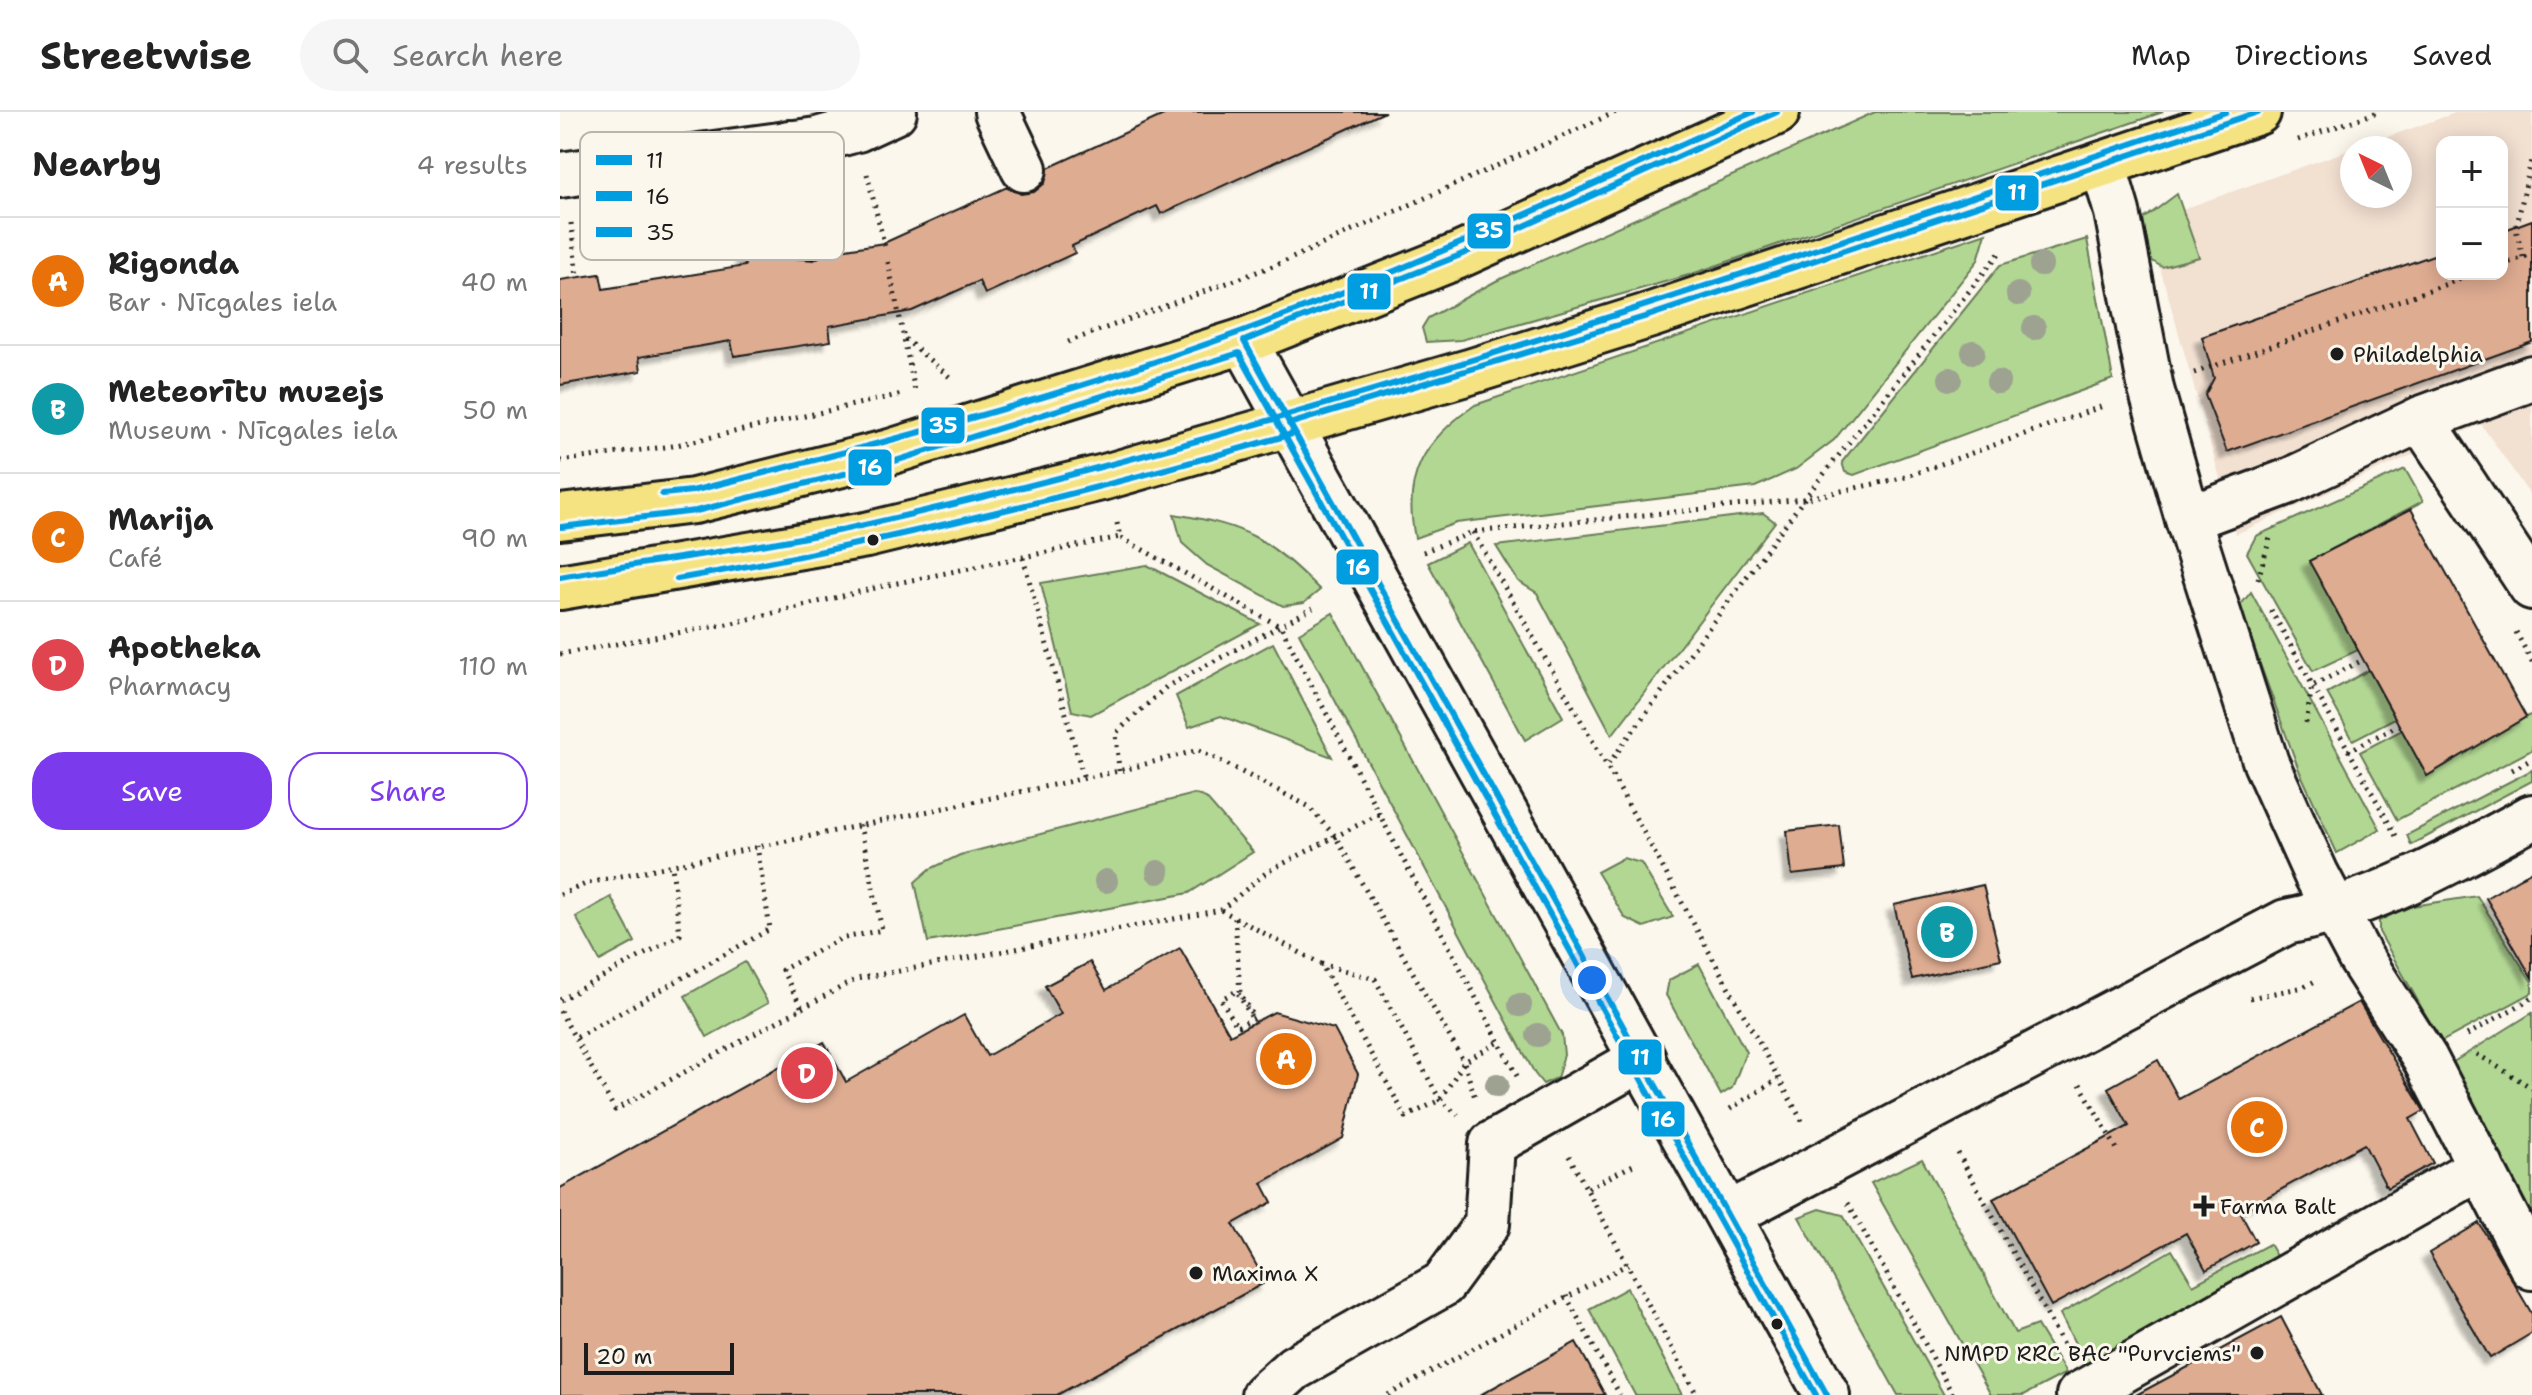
<!DOCTYPE html>
<meta charset="utf-8">
<style>
:root{--surface:#fff;--page:#f6f6f6;--text:#222;--muted:#767676;--line:#e0e0e0;--accent:#7c3aed}
body{margin:0;font-family:"Shantell Sans",sans-serif;background:var(--page);color:var(--text)}
.controls{position:absolute;right:24px;top:24px;display:grid;overflow:hidden;border-radius:16px;box-shadow:0 4px 20px #0003}
.controls button{width:72px;height:72px;display:grid;place-items:center;padding:0;border:0;border-bottom:2px solid var(--line);background:var(--surface);color:var(--text);font:40px sans-serif}
.compass{position:absolute;left:1780px;top:24px;width:72px;height:72px;border-radius:50%;background:var(--surface);box-shadow:0 4px 20px #0003;rotate:317deg}
.scale{position:absolute;left:24px;bottom:20px;width:150px;box-sizing:border-box;padding-left:8px;border:4px solid #1c1c1c;border-top:0;font-size:22px;line-height:28px;white-space:nowrap;color:#1c1c1c;-webkit-text-stroke:6px #fbf7ec;paint-order:stroke}
.you{position:absolute;left:1032px;top:868px;width:28px;height:28px;margin:-20px;border:6px solid #fff;border-radius:50%;background:#1a73e8;box-shadow:0 0 0 12px #1a73e833}
.badge{display:grid;place-items:center;width:52px;height:52px;border-radius:50%;background:var(--accent);color:#fff;font-size:26px;font-weight:700}
.pin{position:absolute;translate:-50% -50%;border:4px solid #fff;box-shadow:0 2px 8px #0006}
.list{margin:0;padding:0;list-style:none}
h2{display:flex;justify-content:space-between;align-items:center;height:104px;margin:0;padding:0 32px;font-size:34px}
h2 small{font-size:26px;font-weight:400;color:var(--muted)}
.list li{display:grid;grid-template-columns:52px 1fr auto;gap:24px;align-items:center;box-sizing:border-box;height:128px;padding:0 32px;border-top:2px solid var(--line)}
.list b{display:block;font-size:30px;white-space:nowrap}
.list p{margin:0;font-size:26px;white-space:nowrap;color:var(--muted)}
.list em{font-size:26px;font-style:normal;color:var(--muted)}
.actions{display:flex;gap:16px;padding:24px 32px}
.actions a{flex:1;padding:18px 0;border:2px solid var(--accent);border-radius:32px;text-align:center;font-size:28px;color:var(--accent)}
.actions .main{background:var(--accent);color:#fff}
.icon{flex:none;width:44px;height:44px;fill:none;stroke:currentColor;stroke-width:2;stroke-linecap:round;stroke-linejoin:round}
.map{position:relative;flex:none;width:1972px;height:1283px;overflow:hidden}
header{display:flex;align-items:center;gap:48px;box-sizing:border-box;height:112px;padding:0 40px;background:var(--surface);border-bottom:2px solid var(--line)}
header strong{font-size:38px}
nav{display:flex;gap:44px;margin-inline-start:auto;font-size:28px}
.search{width:560px;height:72px;background:var(--page);display:flex;align-items:center;gap:20px;box-sizing:border-box;padding:0 28px;border-radius:44px;color:var(--muted);font-size:30px}
main{display:flex}
aside{flex:1;background:var(--surface)}
.map>svg:first-child{display:block}
</style>
<header>
<strong>Streetwise</strong>
<div class="search"><svg class="icon" aria-label="search" viewBox="0 0 24 24"><circle cx="10" cy="10" r="6"/><path d="M15 15l6 6"/></svg>Search here</div>
<nav><a>Map</a><a>Directions</a><a>Saved</a></nav>
</header>
<main>
<aside>
<h2>Nearby<small>4 results</small></h2>
<ul class="list">
<li><span class="badge" style="background:#e8710a">A</span><div><b>Rigonda</b><p>Bar · Nīcgales iela</p></div><em>40 m</em></li>
<li><span class="badge" style="background:#0f9aa8">B</span><div><b>Meteorītu muzejs</b><p>Museum · Nīcgales iela</p></div><em>50 m</em></li>
<li><span class="badge" style="background:#e8710a">C</span><div><b>Marija</b><p>Café</p></div><em>90 m</em></li>
<li><span class="badge" style="background:#e0444e">D</span><div><b>Apotheka</b><p>Pharmacy</p></div><em>110 m</em></li>
</ul>
<div class="actions"><a class="main">Save</a><a>Share</a></div>
</aside>
<div class="map">
<svg width="1972" height="1283" viewBox="0 0 1972 1283">
<defs>
<filter id="shadow"><feDropShadow dx="-7" dy="7" stdDeviation="2" flood-color="#0004"/></filter>
</defs>
<rect width="100%" height="100%" fill="#fbf7ec"/>
<filter id="ink" filterUnits="userSpaceOnUse"><feTurbulence type="fractalNoise" baseFrequency=".0125" numOctaves="2"/><feDisplacementMap in="SourceGraphic" scale="16" xChannelSelector="R" yChannelSelector="G"/><feConvolveMatrix kernelMatrix="1 2 1 2 8 2 1 2 1" color-interpolation-filters="sRGB"/></filter>
<g filter="url(#ink)">
<path fill="#f2e0d1" fill-rule="evenodd" d="M1898,0H1972V386L1921,312L1676,422L1587,110L1792,37V84H1840V36H1796ZM1882,30H1942V162H1882Z"/>
<g fill="#b2d793" stroke="#677a58" stroke-width="2">
<path d="M1315,0H1603L1129,163L901,228L866,230L862,216L868,206L936,169Z"/>
<path d="M1617,82L1639,145L1602,155L1587,146L1581,109Z"/>
<path d="M1426,121L1418,148L1274,328L1236,357L1195,375L896,411L855,426C842,364 864,328 915,293Z"/>
<path d="M1527,127L1553,267L1294,363L1285,360L1282,350L1440,153Z"/>
<path d="M1845,357L1863,389L1750,449L1798,538L1753,559L1687,441L1696,424Z"/>
<path d="M1203,401L1215,410L1052,623L977,481L958,469L936,434Z"/>
<path d="M614,402C688,414 707,426 760,478L744,491L723,494L647,453L622,431Z"/>
<path d="M908,431L1003,605L965,628L868,451Z"/>
<path d="M587,453L700,512L531,603L512,599L481,471Z"/>
<path d="M1691,480L1820,717L1777,741L1739,658L1679,495Z"/>
<path d="M773,501L1002,923L1004,943L997,966L983,972L975,962L739,521Z"/>
<path d="M713,531L772,645L661,604L629,615L616,584Z"/>
<path d="M1809,558L1835,606L1793,628L1767,581Z"/>
<path d="M1972,602V638L1837,708L1800,640L1842,618L1867,663Z"/>
<path d="M1972,658V669L1851,733L1847,723Z"/>
<path d="M634,682L646,686L693,740L629,781L368,830L355,770L370,757L400,743Z"/>
<path d="M1063,746L1081,751L1113,805L1084,815L1065,806L1037,760Z"/>
<path d="M1917,784L1972,870V881L1881,930L1819,820V809L1846,795Z"/>
<path d="M51,785L75,830L40,849L16,805Z"/>
<path d="M185,850L208,891L147,925L125,884Z"/>
<path d="M1139,852L1186,940L1172,976L1161,983L1106,883L1109,868Z"/>
<path d="M1972,901V1105L1890,952Z"/>
<path d="M1362,1047L1455,1221L1477,1213L1506,1261L1464,1283H1431L1311,1071Z"/>
<path d="M1260,1097L1283,1103L1384,1283H1338L1239,1105Z"/>
<path d="M1709,1132L1719,1149L1526,1253L1500,1202L1612,1138L1633,1173Z"/>
<path d="M1067,1176L1122,1283H1075L1029,1197Z"/>
</g>
<g fill="#deac91" stroke="#1c1c1c" stroke-width="2" filter="url(#shadow)">
<path d="M610,0H825L601,102L597,94L512,134L515,141L425,182L419,169L352,199L269,214L271,229L174,244L171,229L79,245L81,259L0,273V168L40,162L43,177L185,154L182,138L226,131L232,146L254,148L267,140L324,131L447,75L461,82L474,80L485,71L488,56Z"/>
<path d="M1972,108V230L1667,340L1645,283L1654,266L1642,225L1882,140V162H1942V119Z"/>
<path d="M1851,397L1966,605L1867,664L1749,449Z"/>
<path d="M1279,713L1284,757L1232,763L1227,719Z"/>
<path d="M1972,759V866L1926,786Z"/>
<path d="M1423,773L1441,847L1352,867L1334,793Z"/>
<path d="M620,836L670,923L714,900L774,917L798,962L783,1026L702,1071L712,1090L673,1112L706,1170L497,1283H0V1076L264,930L286,970L404,903L427,944L501,902L485,874L530,850L546,878Z"/>
<path d="M1799,890L1864,999L1850,1007L1873,1051L1827,1076L1804,1032L1680,1100L1696,1130L1646,1158L1626,1121L1491,1194L1433,1087L1569,1014L1548,976L1598,948L1619,987Z"/>
<path d="M1919,1111L1972,1202V1221L1930,1246L1869,1141Z"/>
<path d="M1721,1205L1762,1283H1576Z"/>
<path d="M1016,1230L1045,1283H920Z"/>
</g>
<g fill="none" stroke-linecap="round" stroke-linejoin="round">
<g stroke="#1c1c1c" stroke-width="50">
<g id="minor">
<path d="M437,0L464,57"/>
<path d="M229,31L249,123"/>
<path d="M1543,52L1557,100L1591,277L1628,407L1706,651L1756,762L1800,845L1865,947L1972,1155"/>
<path d="M0,63L257,28L297,17L334,0"/>
<path d="M684,229L1267,1283"/>
<path d="M1861,307L1972,475"/>
<path d="M1628,407L1727,370L1861,307L1972,266"/>
<path d="M1168,1103L1726,810C1816,792 1892,749 1972,705"/>
<path d="M704,1283L734,1256L883,1172L927,1112L932,1032L1083,946"/>
<path d="M1519,1283L1921,1055"/>
</g>
</g>
<g stroke="#1c1c1c" stroke-width="50">
<g id="major">
<path d="M0,405L134,389L330,340L684,229L898,144L1217,0"/>
<path d="M0,475L306,423L545,365L909,260L1091,203L1698,0"/>
</g>
</g>
<g stroke="#1c1c1c" stroke-width="5" stroke-dasharray="2 6" stroke-linecap="butt">
<path d="M603,0L604,3"/>
<path d="M1738,28L1818,0"/>
<path d="M307,62L325,135"/>
<path d="M11,111L17,166"/>
<path d="M1963,145L1956,117L1972,44"/>
<path d="M328,150L355,279"/>
<path d="M1942,153L1972,142"/>
<path d="M345,227L392,267"/>
<path d="M508,230L721,151L1056,0"/>
<path d="M1634,261L1915,162"/>
<path d="M0,349L112,334L342,282"/>
<path d="M557,411L560,425L721,515L957,964"/>
<path d="M913,420L1047,654"/>
<path d="M863,440L913,420L1244,387L1342,366L1546,293"/>
<path d="M463,446L524,667"/>
<path d="M1698,467L1710,426"/>
<path d="M1711,498L1836,724"/>
<path d="M1956,520L1972,550"/>
<path d="M0,542L173,511L323,474L560,425"/>
<path d="M1746,611L1752,574L1803,548"/>
<path d="M1788,639L1839,613"/>
<path d="M1952,658L1972,647"/>
<path d="M559,659L556,621L606,575L753,496"/>
<path d="M0,783L28,771L559,659L639,638L748,694L775,724L904,950L916,989"/>
<path d="M661,798L761,852L846,1005L880,988L904,950L939,930"/>
<path d="M675,806L680,881L694,906L677,915L661,887L677,879L694,910"/>
<path d="M761,852L815,867L880,988L898,1003"/>
<path d="M1690,886L1744,875L1757,868"/>
<path d="M0,888L120,823L112,754"/>
<path d="M242,896L297,867L661,798L707,760L819,702"/>
<path d="M0,899L55,998L242,896L222,858L280,827L322,818L300,713"/>
<path d="M1907,923L1972,886"/>
<path d="M17,925L210,817L197,734"/>
<path d="M1917,942L1972,976"/>
<path d="M1520,972L1558,1039"/>
<path d="M1170,997L1218,967"/>
<path d="M1242,1009L1047,654L1244,387L1441,139"/>
<path d="M1398,1041L1506,1238"/>
<path d="M1009,1044L1137,1283"/>
<path d="M1028,1076L1073,1053"/>
<path d="M1288,1091L1393,1283"/>
<path d="M1006,1184L1060,1283"/>
<path d="M828,1283L1068,1152"/>
</g>
<use href="#minor" stroke="#fbf7ec" stroke-width="44"/>
<use href="#major" stroke="#f5e382" stroke-width="44"/>
<g stroke="#fbf7ec" stroke-width="12">
<g id="bus-1">
<path d="M1217,0L898,144L684,229L1267,1283"/>
<path d="M729,312L1091,203L1698,0"/>
</g>
</g>
<g stroke="#fbf7ec" stroke-width="12">
<g id="bus-2">
<path d="M1,415L136,399L332,350L679,241L1256,1283"/>
<path d="M117,467C325,431 529,380 732,322"/>
</g>
</g>
<g stroke="#fbf7ec" stroke-width="12">
<g id="bus-3">
<path d="M102,382L132,379C317,333 503,285 683,219C856,155 1024,76 1193,0"/>
<path d="M0,465C103,447 208,435 309,412C771,307 1218,150 1666,0"/>
</g>
</g>
<use href="#bus-1" stroke="#009de0" stroke-width="6"/>
<use href="#bus-2" stroke="#009de0" stroke-width="6"/>
<use href="#bus-3" stroke="#009de0" stroke-width="6"/>
</g>
<g fill="#9da291">
<circle cx="1481" cy="153" r="12"/>
<circle cx="1458" cy="182" r="12"/>
<circle cx="1474" cy="216" r="12"/>
<circle cx="1413" cy="240" r="12"/>
<circle cx="1390" cy="267" r="12"/>
<circle cx="1438" cy="270" r="12"/>
<circle cx="598" cy="760" r="12"/>
<circle cx="546" cy="769" r="12"/>
<circle cx="960" cy="893" r="12"/>
<circle cx="978" cy="923" r="12"/>
<circle cx="937" cy="973" r="12"/>
</g>
</g>
<g fill="#1c1c1c" stroke="#fbf7ec" stroke-width="3">
<circle cx="1777" cy="242" r="8"/>
<circle cx="313" cy="428" r="7"/>
<path d="M1640 1082h8v8h8v8h-8v8h-8v-8h-8v-8h8z"/>
<circle cx="636" cy="1161" r="8"/>
<circle cx="1217" cy="1212" r="7"/>
<circle cx="1697" cy="1241" r="8"/>
</g>
<g text-anchor="middle" stroke-width="6" stroke-linejoin="round" paint-order="stroke">
<g font-size="22" fill="#1c1c1c" stroke="#fbf7ec" text-anchor="start">
<text x="1793" y="250">Philadelphia</text>
<text x="1660" y="1102">Farma Balt</text>
<text x="652" y="1169">Maxima X</text>
<text x="1681" y="1249" text-anchor="end">NMPD RRC BAC "Purvciems"</text>
</g>
</g>
<rect x="20" y="20" width="264" height="128" rx="12" fill="#fbf7ec" stroke="#b8b5ae" stroke-width="2"/>
<rect x="36" y="43" width="36" height="10" fill="#009de0"/>
<rect x="36" y="79" width="36" height="10" fill="#009de0"/>
<rect x="36" y="115" width="36" height="10" fill="#009de0"/>
<g font-size="22" fill="#1c1c1c">
<text x="86" y="56">11</text>
<text x="86" y="92">16</text>
<text x="86" y="128">35</text>
</g>
<g stroke="#fbf7ec" stroke-width="3">
<rect x="1434" y="62" width="46" height="38" rx="8" fill="#009de0"/>
<rect x="906" y="100" width="46" height="38" rx="8" fill="#009de0"/>
<rect x="786" y="160" width="46" height="39" rx="8" fill="#009de0"/>
<rect x="360" y="294" width="46" height="39" rx="8" fill="#009de0"/>
<rect x="287" y="336" width="46" height="39" rx="8" fill="#009de0"/>
<rect x="775" y="436" width="45" height="38" rx="8" fill="#009de0"/>
<rect x="1057" y="926" width="46" height="38" rx="8" fill="#009de0"/>
<rect x="1080" y="988" width="46" height="38" rx="8" fill="#009de0"/>
</g>
<g font-size="22" text-anchor="middle" font-weight="bold" fill="#fff">
<text x="1457" y="88">11</text>
<text x="929" y="126">35</text>
<text x="809" y="187">11</text>
<text x="383" y="321">35</text>
<text x="310" y="363">16</text>
<text x="798" y="463">16</text>
<text x="1080" y="953">11</text>
<text x="1103" y="1015">16</text>
</g>
</svg>
<div class="controls">
<button>+</button>
<button>−</button>
</div>
<svg class="compass" viewBox="-18 -18 36 36"><path d="M0-13l5 13h-10z" fill="#e53935"/><path d="M0 13l5-13h-10z" fill="#767676"/></svg>
<div class="scale">20 m</div>
<div class="you"></div>
<div class="pin badge" style="left:726px;top:947px;background:#e8710a">A</div>
<div class="pin badge" style="left:1387px;top:820px;background:#0f9aa8">B</div>
<div class="pin badge" style="left:1697px;top:1015px;background:#e8710a">C</div>
<div class="pin badge" style="left:247px;top:961px;background:#e0444e">D</div>
</div>
</main>
